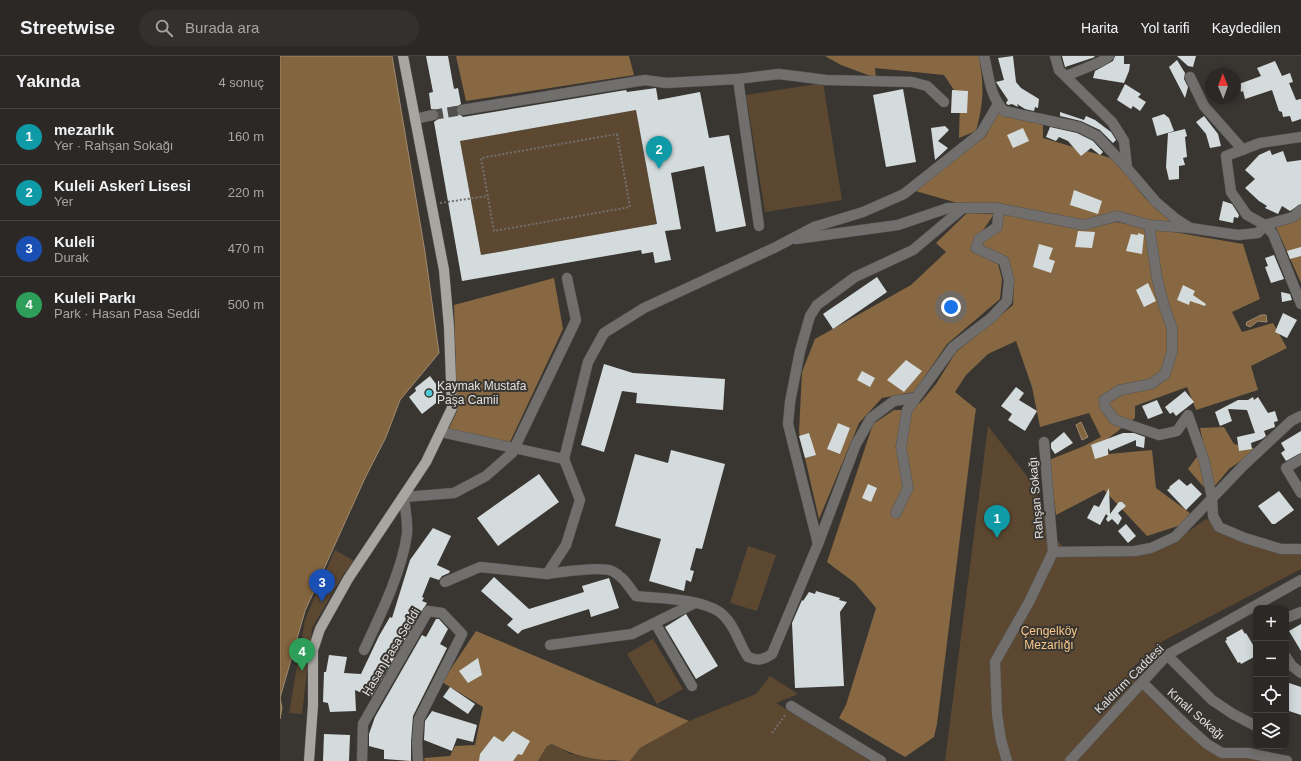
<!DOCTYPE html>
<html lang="tr">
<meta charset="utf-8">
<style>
:root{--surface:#2b2826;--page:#33302e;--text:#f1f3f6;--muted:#a6a6a7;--line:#474443;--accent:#52cbd9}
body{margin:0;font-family:Helvetica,sans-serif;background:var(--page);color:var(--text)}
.controls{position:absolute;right:12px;bottom:12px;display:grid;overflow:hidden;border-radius:8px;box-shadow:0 2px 10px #0003}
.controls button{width:36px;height:36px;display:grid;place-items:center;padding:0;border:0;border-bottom:1px solid var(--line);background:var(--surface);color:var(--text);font:20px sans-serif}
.compass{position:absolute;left:925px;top:12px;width:36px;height:36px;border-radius:50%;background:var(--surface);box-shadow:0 2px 10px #0003;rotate:359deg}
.you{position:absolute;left:671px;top:251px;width:14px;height:14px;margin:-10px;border:3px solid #fff;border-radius:50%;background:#1a73e8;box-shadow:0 0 0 6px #1a73e833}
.badge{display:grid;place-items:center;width:26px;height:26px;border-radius:50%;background:var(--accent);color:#fff;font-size:13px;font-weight:700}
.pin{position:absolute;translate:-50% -33px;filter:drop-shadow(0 1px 2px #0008)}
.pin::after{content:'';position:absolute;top:21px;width:14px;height:12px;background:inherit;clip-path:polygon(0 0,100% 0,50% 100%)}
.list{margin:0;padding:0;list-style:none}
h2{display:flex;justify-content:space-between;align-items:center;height:52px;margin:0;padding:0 16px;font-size:17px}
h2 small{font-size:13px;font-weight:400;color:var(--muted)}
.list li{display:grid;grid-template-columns:26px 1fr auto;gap:12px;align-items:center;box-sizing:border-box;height:56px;padding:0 16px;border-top:1px solid var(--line)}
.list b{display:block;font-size:15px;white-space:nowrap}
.list p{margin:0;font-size:13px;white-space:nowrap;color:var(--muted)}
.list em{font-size:13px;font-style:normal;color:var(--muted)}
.icon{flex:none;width:22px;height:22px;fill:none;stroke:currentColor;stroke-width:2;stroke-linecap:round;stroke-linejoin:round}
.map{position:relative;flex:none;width:1021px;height:705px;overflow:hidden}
header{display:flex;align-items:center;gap:24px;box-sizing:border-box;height:56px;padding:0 20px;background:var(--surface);border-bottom:1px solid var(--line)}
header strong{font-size:19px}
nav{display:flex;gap:22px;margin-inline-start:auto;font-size:14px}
.search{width:280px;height:36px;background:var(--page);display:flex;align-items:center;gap:10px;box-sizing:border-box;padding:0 14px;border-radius:22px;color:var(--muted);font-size:15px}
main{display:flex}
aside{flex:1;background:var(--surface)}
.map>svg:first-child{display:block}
</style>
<header>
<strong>Streetwise</strong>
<div class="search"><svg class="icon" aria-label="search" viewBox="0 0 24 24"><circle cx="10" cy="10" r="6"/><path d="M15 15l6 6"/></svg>Burada ara</div>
<nav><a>Harita</a><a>Yol tarifi</a><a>Kaydedilen</a></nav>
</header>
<main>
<aside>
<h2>Yakında<small>4 sonuç</small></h2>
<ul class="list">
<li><span class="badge" style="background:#0f9aa8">1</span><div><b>mezarlık</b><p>Yer · Rahşan Sokağı</p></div><em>160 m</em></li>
<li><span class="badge" style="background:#0f9aa8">2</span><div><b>Kuleli Askerî Lisesi</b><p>Yer</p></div><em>220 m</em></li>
<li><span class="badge" style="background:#1a4fb4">3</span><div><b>Kuleli</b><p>Durak</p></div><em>470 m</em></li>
<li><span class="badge" style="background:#2e9e5b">4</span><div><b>Kuleli Parkı</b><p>Park · Hasan Pasa Seddi</p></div><em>500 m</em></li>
</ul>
</aside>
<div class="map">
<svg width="1021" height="705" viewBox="0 0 1021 705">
<rect width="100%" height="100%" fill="#393632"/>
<g fill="#5c4831">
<path d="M543,27L562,144L485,156L466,39Z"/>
<path d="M356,54L377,168L201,199L180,85Z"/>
<path d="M708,370L753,428L774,481L788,496L885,492L926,463L977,489L1021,494V513L883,585L850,614L925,687L963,700L1012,705H665Z"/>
<path d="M468,490L496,499L477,555L450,547Z"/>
<path d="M55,494L74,505L63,519L32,572L22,658L9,657L25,564Z"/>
<path d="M373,583L403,633L377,648L347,598Z"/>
<path d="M490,620L518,638L496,647L590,705H350L360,692L409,665L476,638Z"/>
<path d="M272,688L290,698L332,705H258L267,690Z"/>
</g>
<g fill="#876842">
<path d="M176,0H349L354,19L186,45Z"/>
<path d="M545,0H699C704,30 704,46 696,75L679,82L680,43L664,19L595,12L596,22L561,9Z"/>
<path d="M718,52L763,66V82L834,103L865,142L895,168L870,166L837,157L803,165L681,148L632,134L706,80Z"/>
<path d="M687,157L714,158L691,192L718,208L722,223L720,243L667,288L634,336L602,342L579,367L539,463L519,376L522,316L535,283L631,229L666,196L656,187Z"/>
<path d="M724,157L803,173L836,166L963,188L980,243L952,256L962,276L993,267L1007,292L971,310L978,334L916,354L907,331L855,350V362L826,384L829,398L872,394L876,432L910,457L901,469L867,480L824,434L776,459L769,404L804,390L821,381L809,357L760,371L752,331L736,285L708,298L686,319L675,336L696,353L695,359L657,668L654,681L625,701L559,662L566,649L596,552L575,527L547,506L593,368L614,354H627L641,346L656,328L676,296L733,249L734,226L727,202L702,191L703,185L720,175Z"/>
<path d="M1021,158V227L996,171Z"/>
<path d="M274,222L283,273L230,386L168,374L177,355L174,249Z"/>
<path d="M944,371L954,388L978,393L949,413L929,437L908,413L924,391L920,372Z"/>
<path d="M196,575L409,665L360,692L350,705C321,705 297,702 272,688L267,690L258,705H145L144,702L170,700L175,690L195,689L203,651L162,626Z"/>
</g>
<g fill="#83653f" stroke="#a08a6f">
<path d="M0,0H112L145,196L159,297L120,344L106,381L85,422L25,555L0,642L2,652L0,663Z"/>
<path d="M981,259H986L987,266L978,265L970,271L966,269L967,266Z"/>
<path d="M801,366L808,381L802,384L796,369Z"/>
</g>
<g fill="#d4dbdc" fill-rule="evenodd">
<path d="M146,0H168L174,33L178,32L181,48L176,51V55L183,61L346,34L347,36L376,32L378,44L420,36L429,82L449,79L466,170L436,176L424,110L391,117L401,173L385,175L391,204L375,207L373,196L362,198L361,194L182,225L154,66L158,63L159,58L157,54L151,53L149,37L153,36ZM356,54L377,168L201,199L180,85Z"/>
<path d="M733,0L736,26L741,32L759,43L758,52L755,51L754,55L745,53L737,48L738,51L732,48L728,49L726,47L728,44L716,26L724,24L718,2Z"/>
<path d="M782,0H814L815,1L785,11Z"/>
<path d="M835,0H844V8H850L849,15L844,27L813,22L815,15L833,5Z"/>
<path d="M897,0H916L913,11L908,10Z"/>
<path d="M897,4L905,17L904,23L908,31L905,42L889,11Z"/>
<path d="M995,5L1002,20L1010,17L1013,26L1009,27L1016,44L1021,43V63L1012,66L1010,60L1003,61L1002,56L999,55L992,34L965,43L963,35L961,36L959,28L981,20L977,12Z"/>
<path d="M845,28L861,38L858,41L866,46L860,55L853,50L851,53L837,44Z"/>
<path d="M623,33L636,106L606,111L593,39Z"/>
<path d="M672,34L688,35L687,57H671Z"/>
<path d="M780,56L804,64L806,60L815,64L831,76L836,84L833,87L820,74L801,65L780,60Z"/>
<path d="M884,58L889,62L894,75L877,80L872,62Z"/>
<path d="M924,60L938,78L941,90L930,92L926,78L916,66Z"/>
<path d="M665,70L669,74L658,85L668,92L655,104L651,72Z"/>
<path d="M770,71L797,77L813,85L823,96L820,99L811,92L801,100L788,85L779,81L776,85L766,81Z"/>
<path d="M743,72L749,85L733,92L727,79Z"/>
<path d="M905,73L907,80L905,81L907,101L903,102L905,109L899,110V123L889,124L886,111L888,77Z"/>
<path d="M990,94L992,99L1003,95L1007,106L1021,104V148L1010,155L1002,150L998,158L985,152L987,150L979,145L965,132L975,123L965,114L979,99Z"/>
<path d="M794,134L822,145L818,158L790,149Z"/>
<path d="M943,145L952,148L959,159L958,162L954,161L953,167L939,164Z"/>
<path d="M798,175L815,176L812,192L795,191Z"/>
<path d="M858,177L864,179L862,198L846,195L851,178L858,179Z"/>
<path d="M759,188L773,192L769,203L775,205L771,217L753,211Z"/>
<path d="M1021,191V200L1010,203L1007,195Z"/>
<path d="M994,199L1004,223L991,227L985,211L988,210L985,202Z"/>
<path d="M597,221L607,236L553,273L543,258Z"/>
<path d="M868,227L876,245L864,251L856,234Z"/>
<path d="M903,229L915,235L913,239L926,248L925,250L910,245L909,249L897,244Z"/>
<path d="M1001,236L1010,238L1012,244L1002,246Z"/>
<path d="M1003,257L1017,264L1007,282L995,276Z"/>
<path d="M626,304L642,315L624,336L607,324Z"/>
<path d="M324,308L353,317L445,323L443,354L356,347L357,337L342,335L324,396L301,389Z"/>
<path d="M582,315L595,322L590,331L577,324Z"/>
<path d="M150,320L165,340L142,358L129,341L136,335L135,332Z"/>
<path d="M736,331L744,337L739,344L757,355L745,375L728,364L732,358L721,350Z"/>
<path d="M905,335L914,346L896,360L893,356L890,358L885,351Z"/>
<path d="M973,341L974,344L978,341L988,357L995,355L998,365L994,366L995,371L984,375L986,380L982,383L971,387L972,393L959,395L957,381L975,377L967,354L948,353L952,365L940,370L935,356L958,344H968Z"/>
<path d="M877,344L883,357L868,363L862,350Z"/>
<path d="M558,367L570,372L560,398L547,393Z"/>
<path d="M1021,375V397L1006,405L1001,397L1005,394L1001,387Z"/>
<path d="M784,376L793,387L775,398L771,392V387Z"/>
<path d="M529,377L536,399L525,402L519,380Z"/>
<path d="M843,377H854L865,381L864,392L856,390V384L830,395L828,392V399L815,403L811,389Z"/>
<path d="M391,394L445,408L422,493L416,492L410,514L414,515L411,526L406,524L404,535L369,525L381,483L335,470L355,398L388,407Z"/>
<path d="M259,418L279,446L218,490L197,462Z"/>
<path d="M899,423L907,430L911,427L922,438L906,454L887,434L890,432L889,431Z"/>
<path d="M588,428L597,432L591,446L582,442Z"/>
<path d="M829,432L830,458L839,446H842L846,450L838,457L842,462L838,469L832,463L828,466L826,463L828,460L826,458L820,469L807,462L814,449L819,451Z"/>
<path d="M999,435L1014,454L995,468H992L978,450Z"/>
<path d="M846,468L856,480L848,487L838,475Z"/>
<path d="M153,472L171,480L157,509L170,515L169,517L162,520L159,524L150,521L142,541L144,542L142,545L147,547L91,641L75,634L76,655L50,656L48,647L43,646L44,616H46L49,599L67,601L64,617L81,618L99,580L110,561L112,562L130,504Z"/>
<path d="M214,521L249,553L304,536L302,530L329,522L339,552L311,561L309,553L242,574L238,578L227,569L233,563L201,535Z"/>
<path d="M536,535L560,542L559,544L567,546L560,556L564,630L515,632L512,567L522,544L523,545L529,536L535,538Z"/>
<path d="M406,558L438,610L416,623L385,571Z"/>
<path d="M156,563H159L168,573L160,588L167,592L133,660L131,686V705L104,703V694L89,690V678L95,661L142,579L146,581Z"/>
<path d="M1021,568V595L1009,575Z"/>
<path d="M962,573L965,578L966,577L976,594V600L961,608L960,606L958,607L945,585L947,584L946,582Z"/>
<path d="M198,602L202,619L188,627L179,615Z"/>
<path d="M1009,627L1021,631V659L1006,654V635Z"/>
<path d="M170,631L195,648L188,658L163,641Z"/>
<path d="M152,655L197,669L193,686L177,682L172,695L144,684L145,665Z"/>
<path d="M233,675L250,685L242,699L238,698L233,705H199L200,698L214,680L223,686Z"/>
<path d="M44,678L70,679L69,705H43Z"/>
</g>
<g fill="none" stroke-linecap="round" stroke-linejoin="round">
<path stroke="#52504c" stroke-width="10" stroke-dasharray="10 5" stroke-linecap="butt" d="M153,59L182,54"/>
<g stroke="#575551" stroke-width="11">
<g id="minor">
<path d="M704,0C709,19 709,39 724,55L799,71L817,80L847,112L876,146L896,163L910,172L958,179L978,177L985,169L1013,161L1021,154"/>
<path d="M775,0L779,14L832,66L844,85L847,112"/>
<path d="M786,20L820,6L829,0"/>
<path d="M910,21L924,50L963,94"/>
<path d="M182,54L365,24L386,27L458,23"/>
<path d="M135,63L153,59"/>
<path d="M1021,81L980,87L946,100L951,136L967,159L985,169L993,178L1021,248"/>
<path d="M869,169L877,222L884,250L892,272V296L885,318L871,328L840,334L824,344L825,351L835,364L879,379L897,375L908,359L924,404L932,442L933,460L939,471L965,482L1001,493H1021"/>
<path d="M479,170L458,23L499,18L546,24L632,26L647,30L664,46"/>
<path d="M516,183L618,169L668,152H716L804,169L837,160L869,169L910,172"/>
<path d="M161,376L284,403L300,444L286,489L267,518L200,511L165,526"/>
<path d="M764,386L773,496"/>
<path d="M284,403L308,306L324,277L364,252L494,192L534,171L583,156L624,138L701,77L718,48"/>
<path d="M1021,403L1006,412L1021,437"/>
<path d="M616,457L628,432L621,391L627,354L673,291L711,262L727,245L729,224L724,205L696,192L699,183L717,171L719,153"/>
<path d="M538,488L576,388L591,362L614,345L634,342"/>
<path d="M267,518C281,516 321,510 332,515C343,520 349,531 356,540C379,543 429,542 445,561C456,572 459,588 468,601C478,605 483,604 492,598L538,488L508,368L510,346L520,295L530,260L537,249L575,221L633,194L683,152"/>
<path d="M1006,562L1021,556"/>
<path d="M375,567L412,630"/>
<path d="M270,589L352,578L415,547"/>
<path d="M84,594C100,560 122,515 127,478C128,466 125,453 124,441L174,437L206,420L232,397L296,264L287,222"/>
<path d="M887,599L932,644L953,658L976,670"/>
<path d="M1006,601L1012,610L1021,617"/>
<path d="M862,626L907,670L927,688L942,697H968L1007,705"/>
<path d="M511,650L601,705"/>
<path d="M82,705L83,668L148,555L162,557L182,578L139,663L137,687L138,705"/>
<path d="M727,705L721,684L717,658L715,606L749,546L773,496L855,495L871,492L895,481L963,410L1011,365L1021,360"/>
<path d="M790,705L887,599L1021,524"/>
</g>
</g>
<g stroke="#575551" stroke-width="11">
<path id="major" d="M29,705L33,649V594L40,573L68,523L146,406L172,352L169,271L164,214L123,0"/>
</g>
<g stroke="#726f6c" stroke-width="2" stroke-dasharray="2 2" stroke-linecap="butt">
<path d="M337,78L350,151L214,175L201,102Z"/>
<path d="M160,147L208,140"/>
<path d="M492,677L506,658"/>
</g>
<use href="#minor" stroke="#706f6d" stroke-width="10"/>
<use href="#major" stroke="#a9a6a2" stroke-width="10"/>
</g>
<circle fill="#52cbd9" stroke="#393632" stroke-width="1.5" cx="149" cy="337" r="4"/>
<g text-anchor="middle" stroke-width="4" stroke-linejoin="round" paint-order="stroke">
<g font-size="12" fill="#e2e0de" stroke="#393632" text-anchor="start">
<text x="157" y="334">Kaymak Mustafa<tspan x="157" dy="14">Paşa Camii</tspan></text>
</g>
<g font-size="12" fill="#e2e0de" stroke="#393632">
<text transform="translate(756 442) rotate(-95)" y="4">Rahşan Sokağı</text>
<text transform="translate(111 596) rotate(-59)" y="4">Hasan Pasa Seddi</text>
<text transform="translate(849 623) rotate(-45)" y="4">Kaldırım Caddesi</text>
<text transform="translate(916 658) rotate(41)" y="4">Kınalı Sokağı</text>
</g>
<g font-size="12" fill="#f8c689" stroke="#393632">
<text x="769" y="579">Çengelköy<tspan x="769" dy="14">Mezarlığı</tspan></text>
</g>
</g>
</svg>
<div class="controls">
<button>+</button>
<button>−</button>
<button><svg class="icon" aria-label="locate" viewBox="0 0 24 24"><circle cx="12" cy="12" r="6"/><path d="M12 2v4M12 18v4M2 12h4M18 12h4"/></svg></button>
<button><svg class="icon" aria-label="layers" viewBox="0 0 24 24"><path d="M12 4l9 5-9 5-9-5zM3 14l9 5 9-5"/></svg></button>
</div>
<svg class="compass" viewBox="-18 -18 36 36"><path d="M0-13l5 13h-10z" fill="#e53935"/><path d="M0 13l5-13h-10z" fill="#a6a6a7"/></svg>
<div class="you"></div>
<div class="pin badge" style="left:717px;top:482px;background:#0f9aa8">1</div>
<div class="pin badge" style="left:379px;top:113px;background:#0f9aa8">2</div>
<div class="pin badge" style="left:42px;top:546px;background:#1a4fb4">3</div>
<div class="pin badge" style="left:22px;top:615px;background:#2e9e5b">4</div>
</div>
</main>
